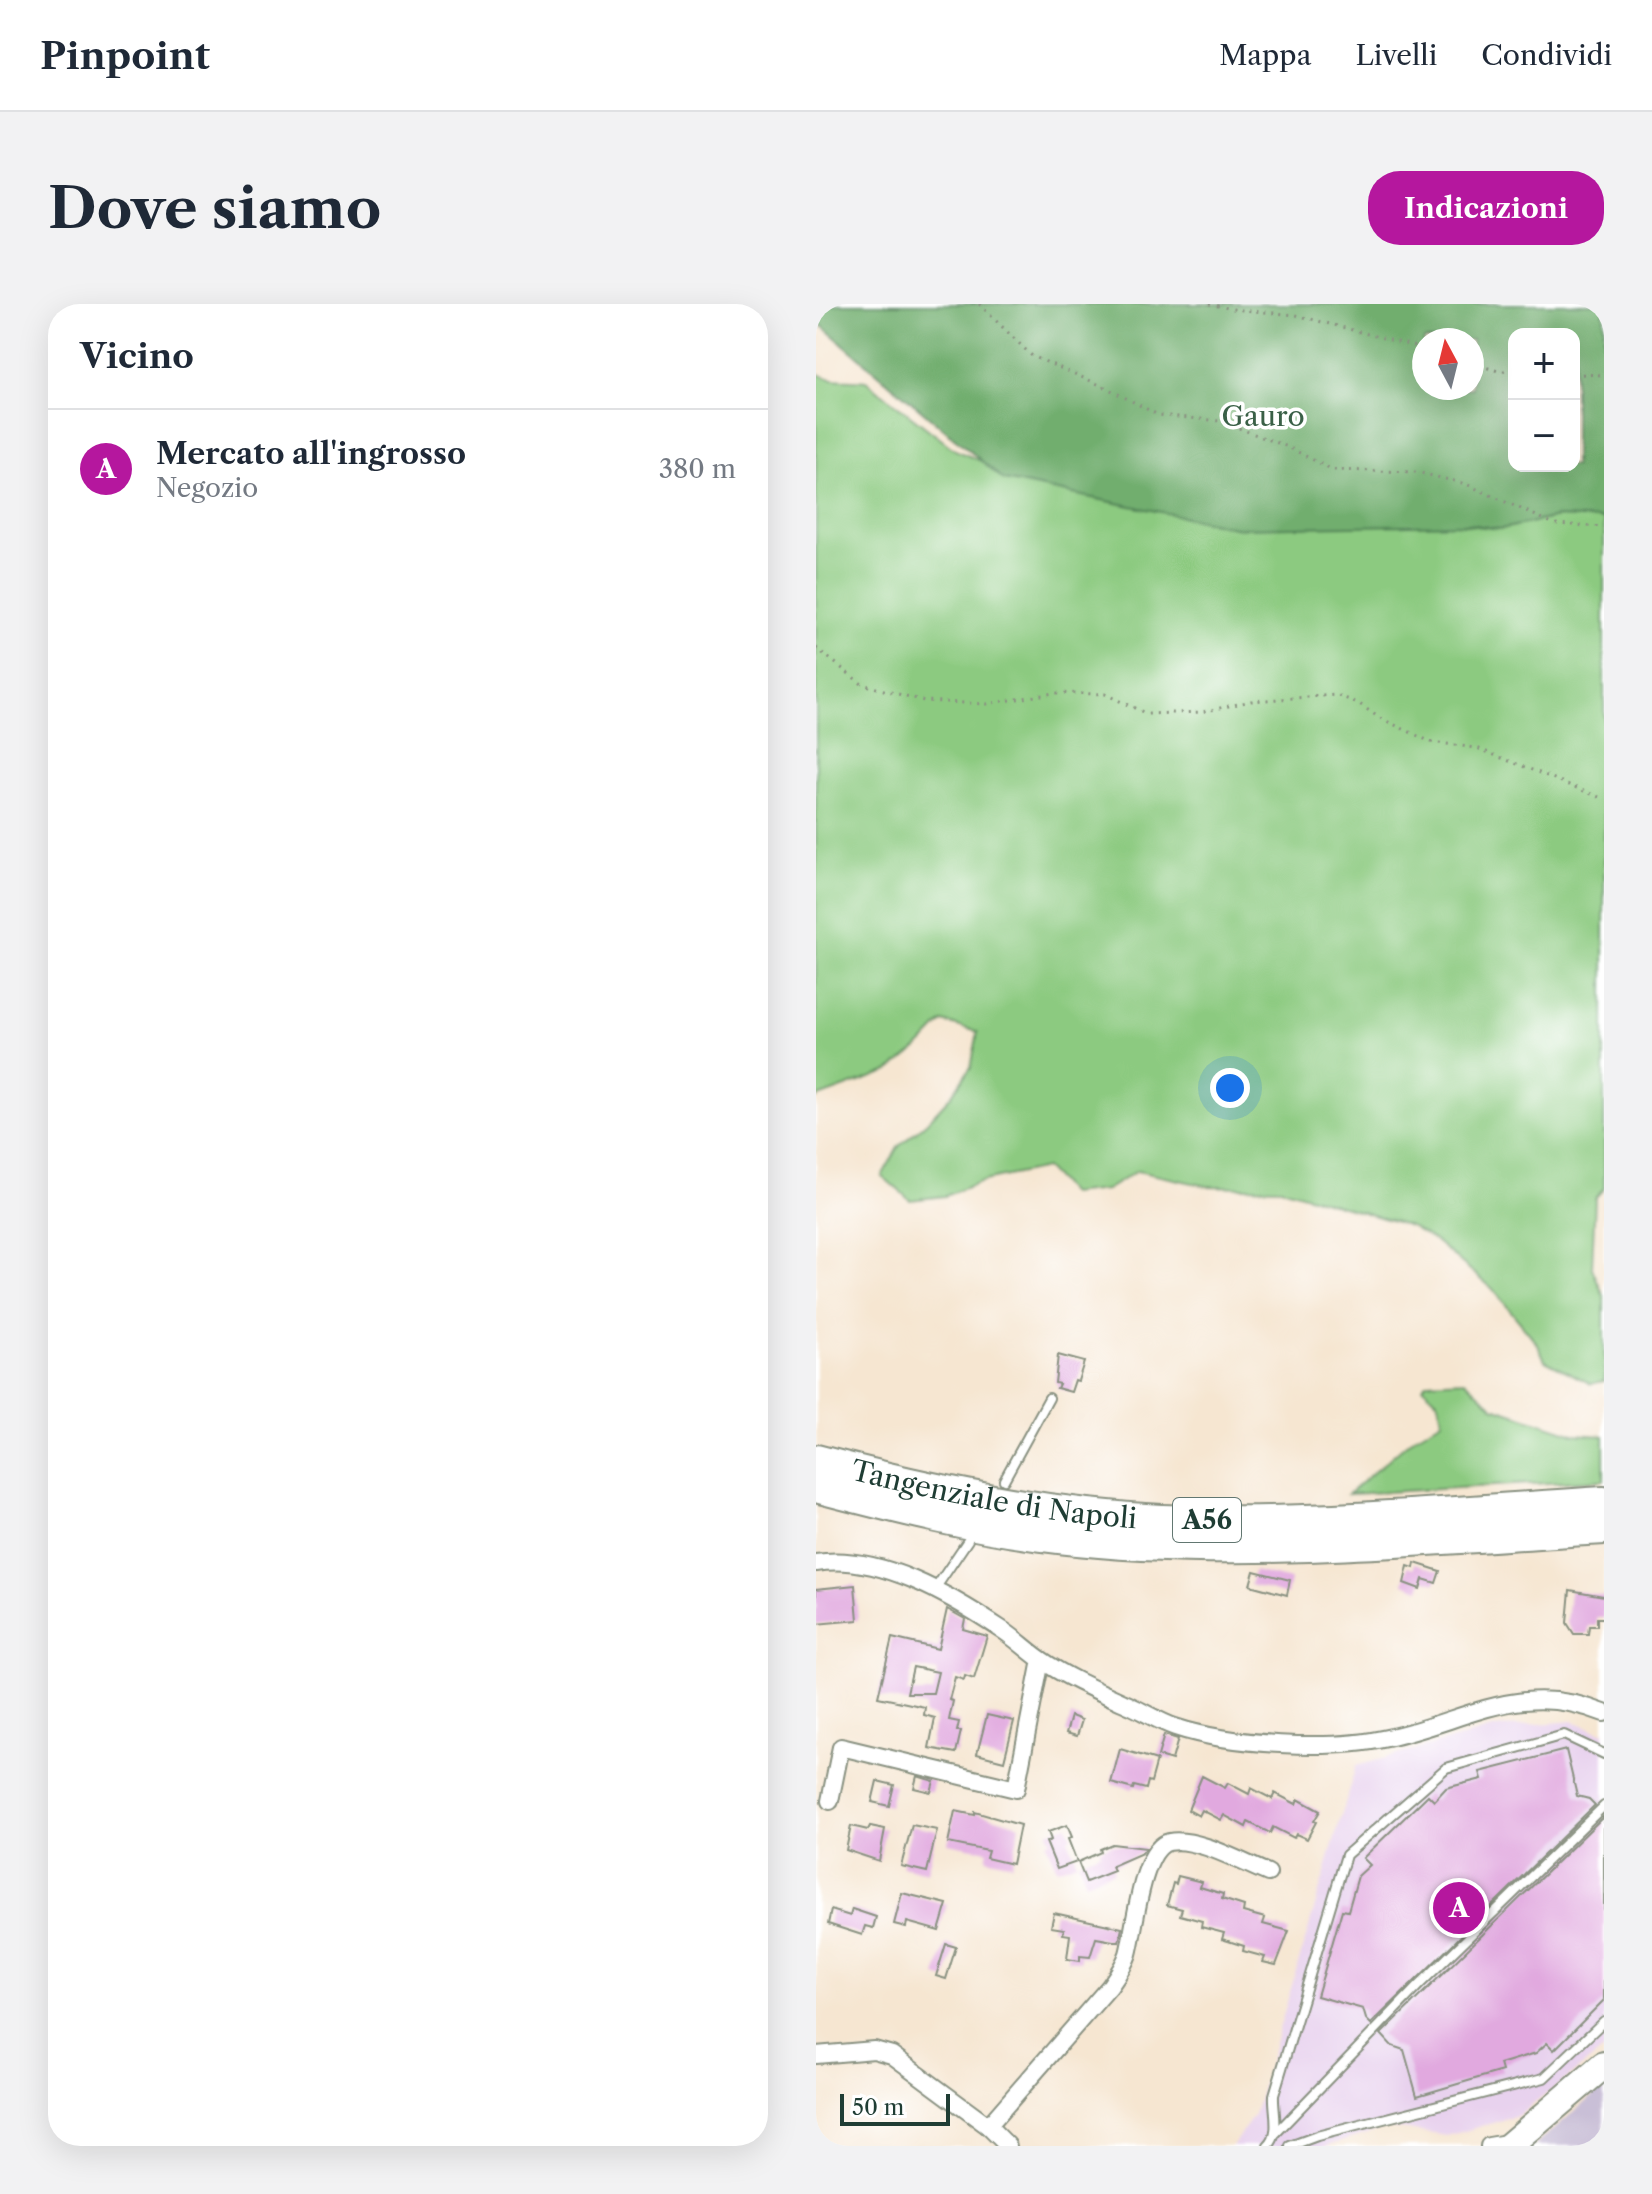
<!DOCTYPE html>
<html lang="it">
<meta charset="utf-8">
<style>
:root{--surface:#fff;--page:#f2f2f3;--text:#1f2937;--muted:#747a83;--line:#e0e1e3;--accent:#b5179e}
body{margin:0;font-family:"Libre Caslon Text",serif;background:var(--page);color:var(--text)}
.controls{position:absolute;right:24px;top:24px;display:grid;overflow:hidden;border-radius:16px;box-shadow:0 8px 32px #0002}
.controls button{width:72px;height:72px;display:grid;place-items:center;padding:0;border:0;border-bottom:2px solid var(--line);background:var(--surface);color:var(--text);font:40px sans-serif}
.compass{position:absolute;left:596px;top:24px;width:72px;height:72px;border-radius:50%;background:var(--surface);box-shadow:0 8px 32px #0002;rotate:353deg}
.scale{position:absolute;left:24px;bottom:20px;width:110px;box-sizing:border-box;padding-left:8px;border:4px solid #1f3d34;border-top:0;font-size:22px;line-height:28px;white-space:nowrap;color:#1f3d34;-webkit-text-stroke:6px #fff;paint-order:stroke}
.you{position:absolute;left:414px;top:784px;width:28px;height:28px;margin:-20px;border:6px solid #fff;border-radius:50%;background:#1a73e8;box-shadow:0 0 0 12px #1a73e833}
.badge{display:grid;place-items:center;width:52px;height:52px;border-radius:50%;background:var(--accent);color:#fff;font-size:26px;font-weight:700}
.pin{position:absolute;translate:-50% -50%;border:4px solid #fff;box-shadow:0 2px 8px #0006}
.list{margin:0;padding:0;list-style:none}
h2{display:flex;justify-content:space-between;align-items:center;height:104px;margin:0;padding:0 32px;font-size:34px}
h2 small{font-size:26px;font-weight:400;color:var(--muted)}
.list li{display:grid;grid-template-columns:52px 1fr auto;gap:24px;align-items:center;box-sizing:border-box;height:120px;padding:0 32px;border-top:2px solid var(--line)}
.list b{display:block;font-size:30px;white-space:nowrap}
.list p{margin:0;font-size:26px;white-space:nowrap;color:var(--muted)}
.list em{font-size:26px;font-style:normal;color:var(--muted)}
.map{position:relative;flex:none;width:788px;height:1842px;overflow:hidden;border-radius:32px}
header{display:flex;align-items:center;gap:48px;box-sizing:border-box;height:112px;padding:0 40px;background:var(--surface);border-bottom:2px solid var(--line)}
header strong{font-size:38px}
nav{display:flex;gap:44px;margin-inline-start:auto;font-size:28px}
.intro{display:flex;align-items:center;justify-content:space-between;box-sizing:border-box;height:192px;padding:0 48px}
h1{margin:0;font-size:56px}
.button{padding:20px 36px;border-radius:32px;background:var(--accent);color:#fff;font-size:28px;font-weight:700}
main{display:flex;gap:48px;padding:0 48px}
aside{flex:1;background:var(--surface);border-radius:32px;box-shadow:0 8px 32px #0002}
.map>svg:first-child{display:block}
</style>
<header>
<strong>Pinpoint</strong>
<nav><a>Mappa</a><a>Livelli</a><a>Condividi</a></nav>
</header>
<div class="intro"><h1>Dove siamo</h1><a class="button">Indicazioni</a></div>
<main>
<aside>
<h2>Vicino<small></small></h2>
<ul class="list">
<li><span class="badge">A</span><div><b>Mercato all'ingrosso</b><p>Negozio</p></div><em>380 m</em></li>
</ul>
</aside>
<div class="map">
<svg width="788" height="1842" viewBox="0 0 788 1842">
<rect width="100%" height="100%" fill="#fff"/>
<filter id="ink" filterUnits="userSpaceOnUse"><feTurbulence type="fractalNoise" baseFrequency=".0125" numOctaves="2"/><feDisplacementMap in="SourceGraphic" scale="16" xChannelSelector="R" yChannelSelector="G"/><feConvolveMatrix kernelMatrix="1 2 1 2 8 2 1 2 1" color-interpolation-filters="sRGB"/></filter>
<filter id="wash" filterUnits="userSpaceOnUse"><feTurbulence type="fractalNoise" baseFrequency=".006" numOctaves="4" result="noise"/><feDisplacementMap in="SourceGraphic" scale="32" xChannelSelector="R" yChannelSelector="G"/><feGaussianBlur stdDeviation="1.8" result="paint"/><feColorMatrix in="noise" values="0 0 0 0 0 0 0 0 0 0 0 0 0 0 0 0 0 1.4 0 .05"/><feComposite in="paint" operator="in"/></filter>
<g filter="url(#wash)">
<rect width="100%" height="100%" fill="#f6e6d1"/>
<path fill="#e8d2ee" d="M757,1417L788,1429V1746L702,1812L631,1832L570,1823L509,1842H416L438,1811L540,1462L680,1424Z"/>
<path fill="#c9bfd7" d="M788,1782V1842H718Z"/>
<g fill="#8cca80" stroke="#56845a" stroke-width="2">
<path d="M0,69C18,79 29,74 50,77L139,146L191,168L685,225L741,213L788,215V884L779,894L776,964L788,992V1077L775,1080L729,1056L721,1039L676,984L619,937L594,922L465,884L391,882L321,867L290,886L254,890L229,864L163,878L129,892L94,896L66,872L83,842L111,818L134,793L155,763L162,728L127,718L102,744L73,767L0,794Z"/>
<path d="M649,1076L678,1103L758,1130L788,1132V1176L532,1190L596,1135L626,1117L623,1098L607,1083L610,1078Z"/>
</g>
<path fill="#71ae6e" stroke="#487651" stroke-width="2" fill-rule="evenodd" d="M0,0H788V215L741,213L685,225L653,220L423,224L188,176L0,17ZM698,30H758V162H698ZM608,36H656V84H608Z"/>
<g id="blocks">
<g fill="#e1a9df" fill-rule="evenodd">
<path d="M242,1051L268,1058L262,1077L259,1076L255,1088L241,1084L243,1080L239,1079Z"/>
<path d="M599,1259L624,1267L620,1279L607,1275L604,1285L588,1279L592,1262L598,1264Z"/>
<path d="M438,1267L474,1276L471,1291L434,1281Z"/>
<path d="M39,1281L42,1316L0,1320V1285Z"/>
<path d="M754,1286L788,1292V1314H781V1322H773L772,1330H758L751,1319Z"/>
<path d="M131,1305L149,1315L147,1325L171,1332L158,1375L149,1372L148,1376L139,1373L133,1396L137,1397L133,1416L143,1418L141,1427H145L140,1449L113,1444L119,1414L108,1411L109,1403L62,1393L76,1334L122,1345ZM97,1363L122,1368L117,1389H91Z"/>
<path d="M171,1411L198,1417L188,1457L161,1450Z"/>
<path d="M255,1412L266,1416L261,1432L250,1429Z"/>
<path d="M348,1431L362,1435L356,1456L342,1452Z"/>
<path d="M304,1445L341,1456L335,1478L332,1477L330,1485L318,1482L317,1485L295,1479Z"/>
<path d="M750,1446L761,1492L773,1495L779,1501L555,1720L550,1715L547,1705L501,1692L526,1606L532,1607L542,1572L554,1561L547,1554L612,1491L618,1497L630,1484L666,1475L664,1468Z"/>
<path d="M101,1472L118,1477L115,1488L98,1484Z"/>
<path d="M386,1472L409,1484L412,1479L433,1490L435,1484L456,1495L459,1489L480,1500L482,1495L504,1507L498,1517L500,1518L491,1535L480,1530L478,1534L457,1523L454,1529L432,1518L430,1523L408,1511L405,1516L386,1506L383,1512L372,1506Z"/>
<path d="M61,1477L78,1481L73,1502L56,1498Z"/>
<path d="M139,1507L159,1511V1508L204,1521L196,1560L170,1554L172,1547L132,1539Z"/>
<path d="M788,1512V1696L738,1746L731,1739L720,1749L684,1760L686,1767L601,1792L588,1746L576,1742L565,1730Z"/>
<path d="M96,1521L121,1526L111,1568L85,1562Z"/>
<path d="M251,1521L256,1533L252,1535L261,1558L241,1565L230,1538L235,1536L232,1528Z"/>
<path d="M35,1522L52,1526L54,1522L69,1525L63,1557L30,1546Z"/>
<path d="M296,1540L330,1544L326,1549L296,1562L298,1567L270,1578L262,1558L285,1548L284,1545Z"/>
<path d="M362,1572L386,1578L384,1583L407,1590L406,1595L428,1602L427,1608L449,1614L447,1620L473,1627L460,1661L447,1658L449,1653L427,1647L428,1642L406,1635L408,1629L385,1623L386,1617L364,1611L366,1605L351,1601L357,1579L360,1580Z"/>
<path d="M86,1589L131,1600L123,1627L91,1618L90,1623L78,1620Z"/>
<path d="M36,1605L60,1613L57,1624L49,1622L46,1631L12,1620L15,1606L34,1612Z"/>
<path d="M238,1609L306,1624L303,1638L280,1634L274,1653L264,1652V1657L251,1655L254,1631L247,1630L248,1625L235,1623Z"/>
<path d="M130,1640L140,1643L130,1675L120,1672Z"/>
</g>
</g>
</g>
<g filter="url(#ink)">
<use href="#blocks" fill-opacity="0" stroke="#8a9282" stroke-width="2"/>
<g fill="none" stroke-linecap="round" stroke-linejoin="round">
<g stroke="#8a9282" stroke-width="12">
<g id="service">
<path d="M188,1176L233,1094"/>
<path d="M119,1285L152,1236"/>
<path d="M460,1829L603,1681L788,1502"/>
<path d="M452,1842C465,1831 457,1807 458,1791L530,1551L630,1464L748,1431L788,1450"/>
<path d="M474,1842L501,1832L728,1774L788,1717"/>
</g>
</g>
<g stroke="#8a9282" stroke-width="20">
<g id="minor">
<path d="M0,1259C63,1249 134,1291 185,1325C199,1334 210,1345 224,1355C251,1374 284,1388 315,1402C330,1409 344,1418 359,1423C413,1441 515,1447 571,1434C651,1417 704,1375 788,1409"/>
<path d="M14,1497L25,1443L200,1485L225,1356"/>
<path d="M0,1751L58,1746L76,1751L172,1822L192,1842"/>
<path d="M172,1822L294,1682C301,1672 308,1662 312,1650C319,1626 325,1544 353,1538C379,1532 427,1559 452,1569"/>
<path d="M673,1842L697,1838"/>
</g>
</g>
<g stroke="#8a9282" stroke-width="30">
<path id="primary" d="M693,1842L788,1761"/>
</g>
<g stroke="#8a9282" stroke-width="34">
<g id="motorway">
<path id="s1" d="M0,1156C114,1186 228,1210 346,1216C493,1222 641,1207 788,1198"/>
<path d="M0,1183C80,1204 161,1225 243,1234C423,1255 608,1235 788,1225"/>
</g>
</g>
<g stroke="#8a9282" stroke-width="3" stroke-dasharray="2 6" stroke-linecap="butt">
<path d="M163,0L216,52L289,83L342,111L404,117L472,143L517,166L600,168L650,180L738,220L788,223"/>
<path d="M393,0L416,5L480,11L608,45"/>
<path d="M656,59L682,67H698"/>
<path d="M758,70L788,71"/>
<path d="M0,344L46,380L108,397L170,400L238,389L289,390L331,410L386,408L435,397L520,391L542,399L562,413L615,438L661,444L788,495"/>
</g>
<use href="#service" stroke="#fff" stroke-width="8"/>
<use href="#minor" stroke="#fff" stroke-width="16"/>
<use href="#primary" stroke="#fff" stroke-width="26"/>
<use href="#motorway" stroke="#fff" stroke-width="30"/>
</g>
</g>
<g text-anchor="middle" stroke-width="7" stroke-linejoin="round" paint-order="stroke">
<rect fill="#fff" stroke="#627771" stroke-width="2" x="357" y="1194" width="68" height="44" rx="6"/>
<g font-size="26" font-weight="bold" fill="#1f3d34">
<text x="391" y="1225">A56</text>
</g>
<g font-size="28" fill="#3a6047" stroke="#fff">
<text x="447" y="122">Gauro</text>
</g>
<g font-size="28" fill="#1f3d34" stroke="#fff">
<text dy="10" stroke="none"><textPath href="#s1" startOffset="182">Tangenziale di Napoli</textPath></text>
</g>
</g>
</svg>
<div class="controls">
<button>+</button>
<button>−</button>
</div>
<svg class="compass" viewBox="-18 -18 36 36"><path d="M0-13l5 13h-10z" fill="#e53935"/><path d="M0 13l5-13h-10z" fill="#747a83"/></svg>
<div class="scale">50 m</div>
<div class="you"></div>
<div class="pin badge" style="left:643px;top:1604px">A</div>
</div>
</main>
